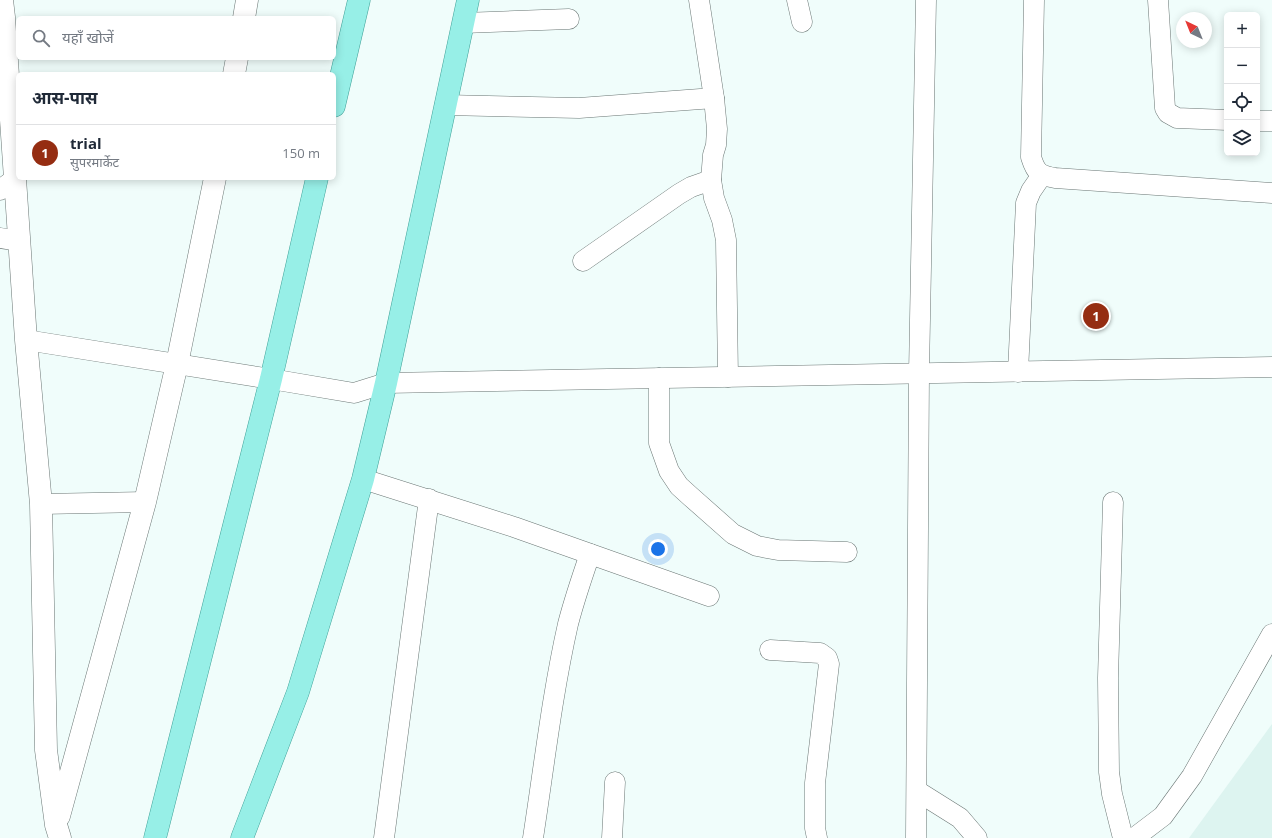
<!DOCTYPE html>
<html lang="hi">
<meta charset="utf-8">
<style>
:root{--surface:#fff;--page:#f2f2f3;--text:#1f2937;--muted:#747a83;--line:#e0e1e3;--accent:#952d12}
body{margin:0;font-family:"Open Sans","Noto Sans Devanagari",sans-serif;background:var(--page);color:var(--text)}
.controls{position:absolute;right:12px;top:12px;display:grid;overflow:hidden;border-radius:6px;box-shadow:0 2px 10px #0003}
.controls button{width:36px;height:36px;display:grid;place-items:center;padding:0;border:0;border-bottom:1px solid var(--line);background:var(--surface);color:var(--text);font:20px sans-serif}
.compass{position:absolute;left:1176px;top:12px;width:36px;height:36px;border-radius:50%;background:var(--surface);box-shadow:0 2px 10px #0003;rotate:317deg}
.you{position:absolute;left:658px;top:549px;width:14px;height:14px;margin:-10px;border:3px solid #fff;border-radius:50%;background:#1a73e8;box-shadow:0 0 0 6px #1a73e833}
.badge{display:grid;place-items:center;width:26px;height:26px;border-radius:50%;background:var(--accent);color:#fff;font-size:13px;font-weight:700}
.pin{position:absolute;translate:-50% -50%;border:2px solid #fff;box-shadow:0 1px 4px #0006}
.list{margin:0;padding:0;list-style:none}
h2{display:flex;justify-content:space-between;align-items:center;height:52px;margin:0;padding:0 16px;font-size:17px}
h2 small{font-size:13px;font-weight:400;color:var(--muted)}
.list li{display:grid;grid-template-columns:26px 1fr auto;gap:12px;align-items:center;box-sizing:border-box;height:56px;padding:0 16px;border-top:1px solid var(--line)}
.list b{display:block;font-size:15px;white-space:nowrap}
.list p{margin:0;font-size:13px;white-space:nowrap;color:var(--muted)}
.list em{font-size:13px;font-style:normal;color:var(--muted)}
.icon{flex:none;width:22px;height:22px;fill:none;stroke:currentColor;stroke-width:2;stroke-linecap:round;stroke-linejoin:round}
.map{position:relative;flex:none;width:1272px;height:838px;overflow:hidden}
.search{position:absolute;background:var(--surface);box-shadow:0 2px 10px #0003;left:16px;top:16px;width:320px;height:44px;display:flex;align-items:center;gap:10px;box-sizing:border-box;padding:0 14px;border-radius:6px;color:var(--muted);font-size:15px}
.panel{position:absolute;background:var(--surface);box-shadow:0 2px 10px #0003;left:16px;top:72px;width:320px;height:108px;border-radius:6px}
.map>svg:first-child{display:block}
</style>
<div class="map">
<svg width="1272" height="838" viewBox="0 0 1272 838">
<rect width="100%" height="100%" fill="#f0fdfb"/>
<path fill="#ddf4f0" d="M1272,724V838H1189Z"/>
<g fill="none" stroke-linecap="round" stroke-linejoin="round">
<g stroke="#6a7674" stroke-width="21">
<g id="street">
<path d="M797,0L802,22"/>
<path d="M1034,0L1031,157C1036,173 1039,175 1055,178L1272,193"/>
<path d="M1158,0L1165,108L1168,113L1177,118L1227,120"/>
<path d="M463,23L569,19"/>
<path d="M714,98L717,129L716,145L713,155L711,180L714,198L722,220L726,240L728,377"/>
<path d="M445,105L579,108L714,98L699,0"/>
<path d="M1257,121H1272"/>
<path d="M0,190L15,179"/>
<path d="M0,238L19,241"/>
<path d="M583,261L679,194L691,187L711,180"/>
<path d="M26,340L271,379L354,393L386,383L1272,367"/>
<path d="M1018,372L1026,203L1031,191L1042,175"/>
<path d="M659,378V443L669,471L679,486L690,496L733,534L757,546L778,550L847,552"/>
<path d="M363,479L514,527L709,596"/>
<path d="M1113,502L1108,678L1109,772L1112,794L1123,838"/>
<path d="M41,504L145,502"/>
<path d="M770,650L820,653L827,658L829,664L815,783V828L817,838"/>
<path d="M917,791L960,818L977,838"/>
<path d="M384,838L429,499"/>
<path d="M533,838C544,767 552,695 568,624C574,601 582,577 590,554"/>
<path d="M612,838L615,782"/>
<path d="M916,838L919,373L926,0"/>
<path d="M1134,838L1163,816L1192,776L1272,634"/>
</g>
</g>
<g stroke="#6a7674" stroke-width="23">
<g id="secondary">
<path d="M2,0L4,17L26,340L41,504L46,750L56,825L60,838"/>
<path d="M244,18L247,0"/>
<path d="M234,74L237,58"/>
<path d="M59,816L145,502L177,364L215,178"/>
</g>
</g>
<g stroke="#40a198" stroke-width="23">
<g id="primary">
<path d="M334,106L359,0"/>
<path d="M155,838L271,379L317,178"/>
<path d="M242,838L298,692L363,479L386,383L468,0"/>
</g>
</g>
<use href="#street" stroke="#fff" stroke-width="20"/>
<use href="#secondary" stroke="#fff" stroke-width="22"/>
<use href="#primary" stroke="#97efe7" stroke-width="22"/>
</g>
</svg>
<div class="controls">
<button>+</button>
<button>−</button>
<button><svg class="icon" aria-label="locate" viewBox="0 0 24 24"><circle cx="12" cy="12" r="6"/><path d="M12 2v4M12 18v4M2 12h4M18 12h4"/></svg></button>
<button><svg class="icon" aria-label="layers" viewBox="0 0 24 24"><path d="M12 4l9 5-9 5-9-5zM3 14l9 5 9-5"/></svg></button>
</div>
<svg class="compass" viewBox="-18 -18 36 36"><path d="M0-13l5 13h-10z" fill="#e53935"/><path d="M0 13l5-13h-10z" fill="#747a83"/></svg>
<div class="you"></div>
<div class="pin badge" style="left:1096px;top:316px">1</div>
<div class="search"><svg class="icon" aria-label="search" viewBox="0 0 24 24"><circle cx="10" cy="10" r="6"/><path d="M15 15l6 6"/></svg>यहाँ खोजें</div>
<section class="panel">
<h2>आस-पास<small></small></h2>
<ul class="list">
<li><span class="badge">1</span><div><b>trial</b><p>सुपरमार्केट</p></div><em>150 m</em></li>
</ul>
</section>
</div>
